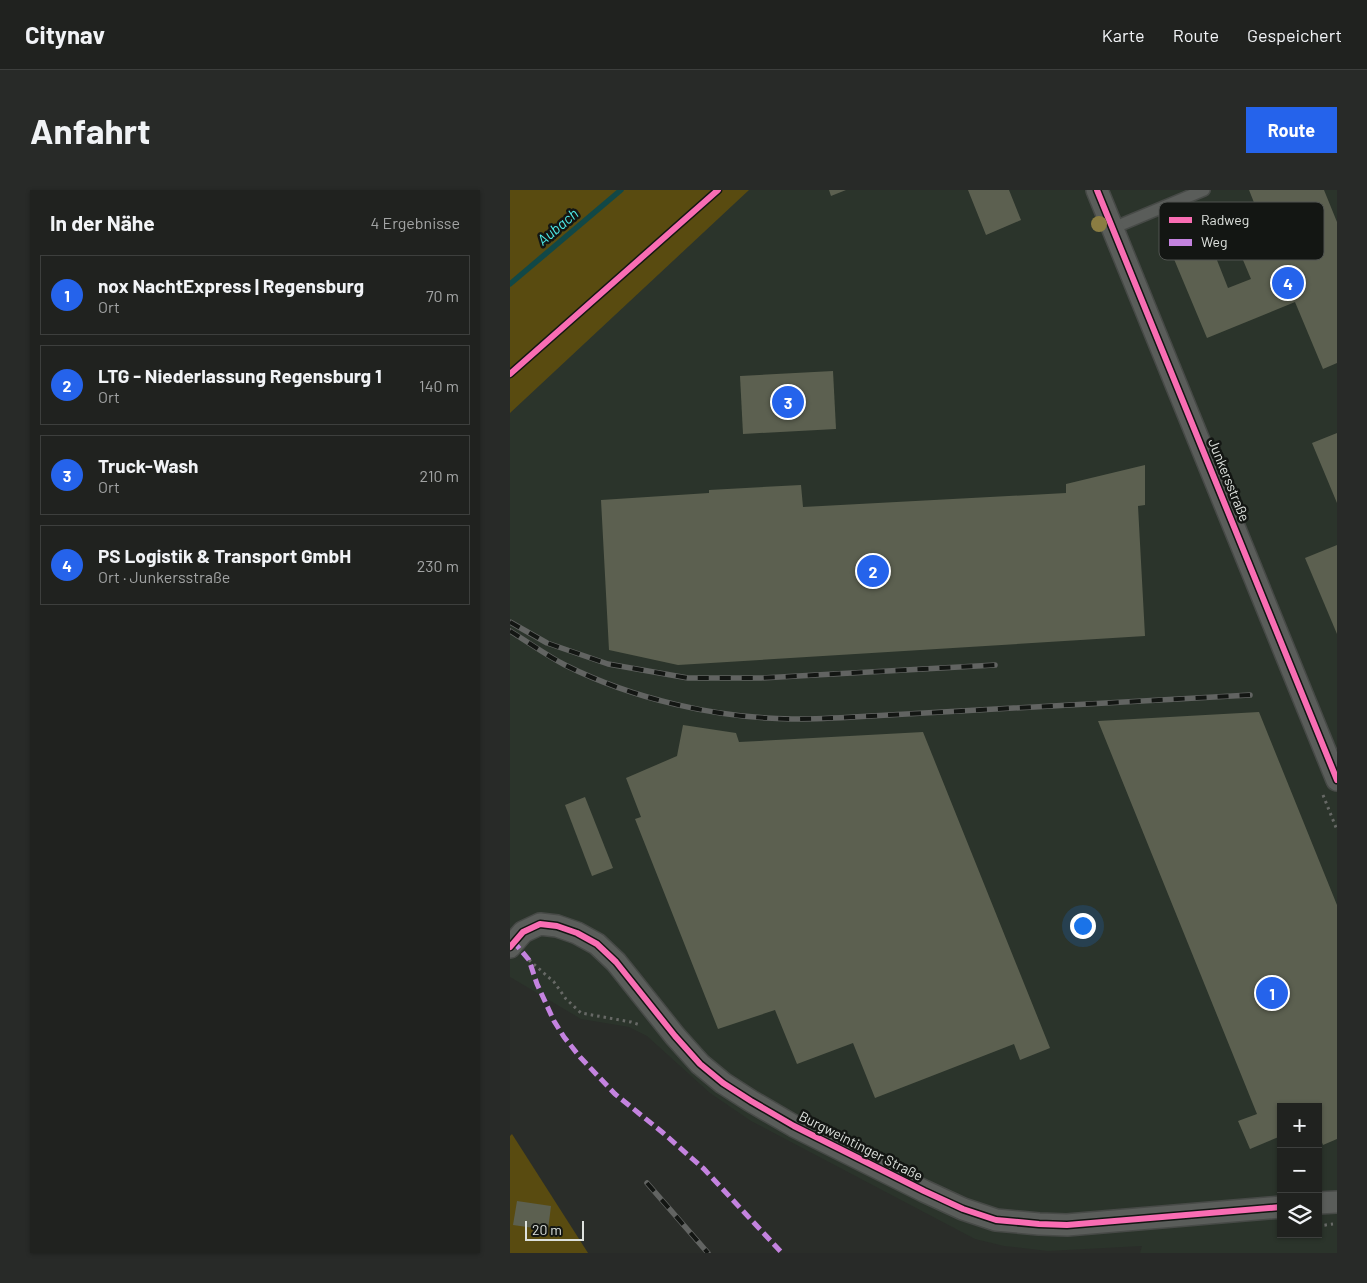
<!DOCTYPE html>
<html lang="de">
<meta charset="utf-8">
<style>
:root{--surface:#20221f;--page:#282a28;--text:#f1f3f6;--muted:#a2a4a4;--line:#3d3f3d;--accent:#2563eb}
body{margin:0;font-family:Barlow,sans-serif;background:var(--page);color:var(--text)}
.controls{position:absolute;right:15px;bottom:15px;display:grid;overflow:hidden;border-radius:0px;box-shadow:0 1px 4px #0004}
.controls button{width:45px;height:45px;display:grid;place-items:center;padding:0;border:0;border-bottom:1px solid var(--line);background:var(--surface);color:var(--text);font:25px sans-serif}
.scale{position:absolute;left:15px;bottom:12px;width:59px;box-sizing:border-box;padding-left:5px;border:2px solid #dde1dd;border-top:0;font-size:14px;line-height:18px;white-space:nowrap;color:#dde1dd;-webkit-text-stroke:4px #131613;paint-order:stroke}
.you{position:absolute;left:572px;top:735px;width:18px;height:18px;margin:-12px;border:4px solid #fff;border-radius:50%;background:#1a73e8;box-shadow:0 0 0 8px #1a73e833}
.badge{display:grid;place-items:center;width:32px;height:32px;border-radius:50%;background:var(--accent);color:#fff;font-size:16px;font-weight:700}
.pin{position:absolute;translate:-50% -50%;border:2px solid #fff;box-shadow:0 1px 5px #0006}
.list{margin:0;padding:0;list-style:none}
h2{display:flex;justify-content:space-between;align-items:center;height:65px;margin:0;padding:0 20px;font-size:21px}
h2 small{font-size:16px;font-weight:400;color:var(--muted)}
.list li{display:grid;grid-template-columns:32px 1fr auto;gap:15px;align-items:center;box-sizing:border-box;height:80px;margin:0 10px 10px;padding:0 10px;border:1px solid var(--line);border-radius:0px}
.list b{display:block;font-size:19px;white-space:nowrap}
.list p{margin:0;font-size:16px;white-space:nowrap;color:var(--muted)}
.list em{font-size:16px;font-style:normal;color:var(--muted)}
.icon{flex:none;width:28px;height:28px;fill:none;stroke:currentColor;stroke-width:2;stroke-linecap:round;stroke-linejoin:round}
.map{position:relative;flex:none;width:827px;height:1063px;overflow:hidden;border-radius:0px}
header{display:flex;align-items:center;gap:30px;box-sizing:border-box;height:70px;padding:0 25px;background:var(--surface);border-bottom:1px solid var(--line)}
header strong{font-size:24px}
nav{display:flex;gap:28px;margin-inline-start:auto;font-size:18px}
.intro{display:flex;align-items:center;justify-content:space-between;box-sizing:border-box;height:120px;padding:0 30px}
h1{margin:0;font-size:35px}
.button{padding:12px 22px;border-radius:0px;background:var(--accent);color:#fff;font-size:18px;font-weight:700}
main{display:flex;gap:30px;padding:0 30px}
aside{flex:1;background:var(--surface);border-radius:0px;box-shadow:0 1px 4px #0004}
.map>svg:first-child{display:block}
</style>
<header>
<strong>Citynav</strong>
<nav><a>Karte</a><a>Route</a><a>Gespeichert</a></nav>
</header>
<div class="intro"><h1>Anfahrt</h1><a class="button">Route</a></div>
<main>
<aside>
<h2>In der Nähe<small>4 Ergebnisse</small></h2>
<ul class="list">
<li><span class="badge">1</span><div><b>nox NachtExpress | Regensburg</b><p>Ort</p></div><em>70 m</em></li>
<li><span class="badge">2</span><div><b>LTG - Niederlassung Regensburg 1</b><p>Ort</p></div><em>140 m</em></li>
<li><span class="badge">3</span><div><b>Truck-Wash</b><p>Ort</p></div><em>210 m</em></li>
<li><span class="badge">4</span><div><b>PS Logistik &amp; Transport GmbH</b><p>Ort · Junkersstraße</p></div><em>230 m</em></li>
</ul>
</aside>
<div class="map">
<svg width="827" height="1063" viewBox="0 0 827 1063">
<rect width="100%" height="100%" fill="#2a2d29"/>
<path fill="#2b342b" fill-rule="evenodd" d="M0,0H827V1063H630L632,1056L538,1061L494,1056L465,1049L241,931L200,903L137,846L119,837L71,829L0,787ZM771,917H808V1044H771Z"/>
<g fill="#594b10">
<path d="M0,0H239L0,223Z"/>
<path d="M2,944L78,1063H0V946Z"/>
</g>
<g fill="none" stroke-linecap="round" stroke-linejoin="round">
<path stroke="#114847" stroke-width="5.5" d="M0,94L111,0"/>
</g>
<g fill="#5c6050" fill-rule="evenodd">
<path d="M319,0H336L321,6Z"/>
<path d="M458,0H499L511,30L476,45Z"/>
<path d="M739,0H814L827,32V173L813,179L785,112L697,148L651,38L710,14L715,26L745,15ZM725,51L741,89L718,98L703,60Z"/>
<path d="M323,181L326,239L233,244L230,186Z"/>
<path d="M827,243V313L802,253Z"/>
<path d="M635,275V315L628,316L635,446L168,475L99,460L91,310L199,303V300L291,295L293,317L556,303V294Z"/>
<path d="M827,355V444L795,368Z"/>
<path d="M749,522L827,715V949L813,955L808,943V917H771V946L740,959L728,931L747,924L588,531Z"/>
<path d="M173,535L226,543L229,552L413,542L540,858L510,870L504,854L365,908L343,853L287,874L265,820L208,839L125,629L131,627L116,588L167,566Z"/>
<path d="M75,607L103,678L82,686L55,615Z"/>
<path d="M7,1011L41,1016L38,1040L3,1035Z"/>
</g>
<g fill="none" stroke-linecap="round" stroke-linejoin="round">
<g stroke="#474a47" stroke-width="14">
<path id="lane" d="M603,38L694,0"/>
</g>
<g stroke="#474a47" stroke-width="24">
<g id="street">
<path d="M587,0L827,590"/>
<path d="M0,757L13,742L30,734L47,736L67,743L87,754L106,772L165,846L190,874L213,893L241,911L284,936L414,1001L453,1019L486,1030L529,1034L557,1035L771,1017"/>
<path d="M808,1013L827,1012"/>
</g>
</g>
<g stroke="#676966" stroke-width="3" stroke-dasharray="2.5 4" stroke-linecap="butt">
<path d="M813,605L827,640"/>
<path d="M19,770L44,792L56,809L71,823L121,832L130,835"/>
<path d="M808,1036L823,1034"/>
</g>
<use href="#lane" stroke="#5a5d5a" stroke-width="11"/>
<use href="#street" stroke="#5a5d5a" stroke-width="21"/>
<g stroke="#626462" stroke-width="5.5">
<g id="rail">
<path d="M0,432L37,453L98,474L178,488H251L485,475"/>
<path d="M0,441C18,452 36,465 55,475C123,509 206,528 282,529C302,529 322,528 343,527L740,505"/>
<path d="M137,993L198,1063"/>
</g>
</g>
<use href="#rail" stroke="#131613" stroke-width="4" stroke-dasharray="11" stroke-linecap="butt"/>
<path stroke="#c483df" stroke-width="5" stroke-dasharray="10 5" stroke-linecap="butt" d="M3,751L19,770L27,794L44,831L54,847L70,867L105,904L152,942L194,979L272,1063"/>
<g stroke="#131613" stroke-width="9">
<g id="cycleway">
<path d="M587,0L827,590"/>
<path d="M0,184L208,0"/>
<path d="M0,757L13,742L30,734L47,736L67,743L87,754L106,772L165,846L190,874L213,893L241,911L284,936L414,1001L453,1019L486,1030L529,1034L557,1035L771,1017"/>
</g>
</g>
<use href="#cycleway" stroke="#f96db3" stroke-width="6"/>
</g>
<circle fill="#8b7d42" cx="589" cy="34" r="8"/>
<g text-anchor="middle" stroke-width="5" stroke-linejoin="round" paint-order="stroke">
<g font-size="14" fill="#dde1dd" stroke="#131613">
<text transform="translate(719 290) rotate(68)" y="5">Junkersstraße</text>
<text transform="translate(351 956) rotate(27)" y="5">Burgweintinger Straße</text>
</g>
<g font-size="15" font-style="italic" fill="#4eebe8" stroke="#131613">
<text transform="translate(48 37) rotate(-40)" y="5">Aubach</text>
</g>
</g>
<rect x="649" y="12" width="165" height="58" rx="8" fill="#131613" stroke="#505350" stroke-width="1"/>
<rect x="659" y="27" width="23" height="6" fill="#f96db3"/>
<rect x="659" y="49" width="23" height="7" fill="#c483df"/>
<g font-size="14" fill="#dde1dd">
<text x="691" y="35">Radweg</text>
<text x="691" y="57">Weg</text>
</g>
</svg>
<div class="controls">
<button>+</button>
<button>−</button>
<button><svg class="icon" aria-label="layers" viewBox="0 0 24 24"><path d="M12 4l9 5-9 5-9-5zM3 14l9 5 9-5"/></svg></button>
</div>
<div class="scale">20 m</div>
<div class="you"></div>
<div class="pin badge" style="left:762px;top:803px">1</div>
<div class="pin badge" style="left:363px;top:381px">2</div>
<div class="pin badge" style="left:278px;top:212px">3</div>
<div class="pin badge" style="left:778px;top:93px">4</div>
</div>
</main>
